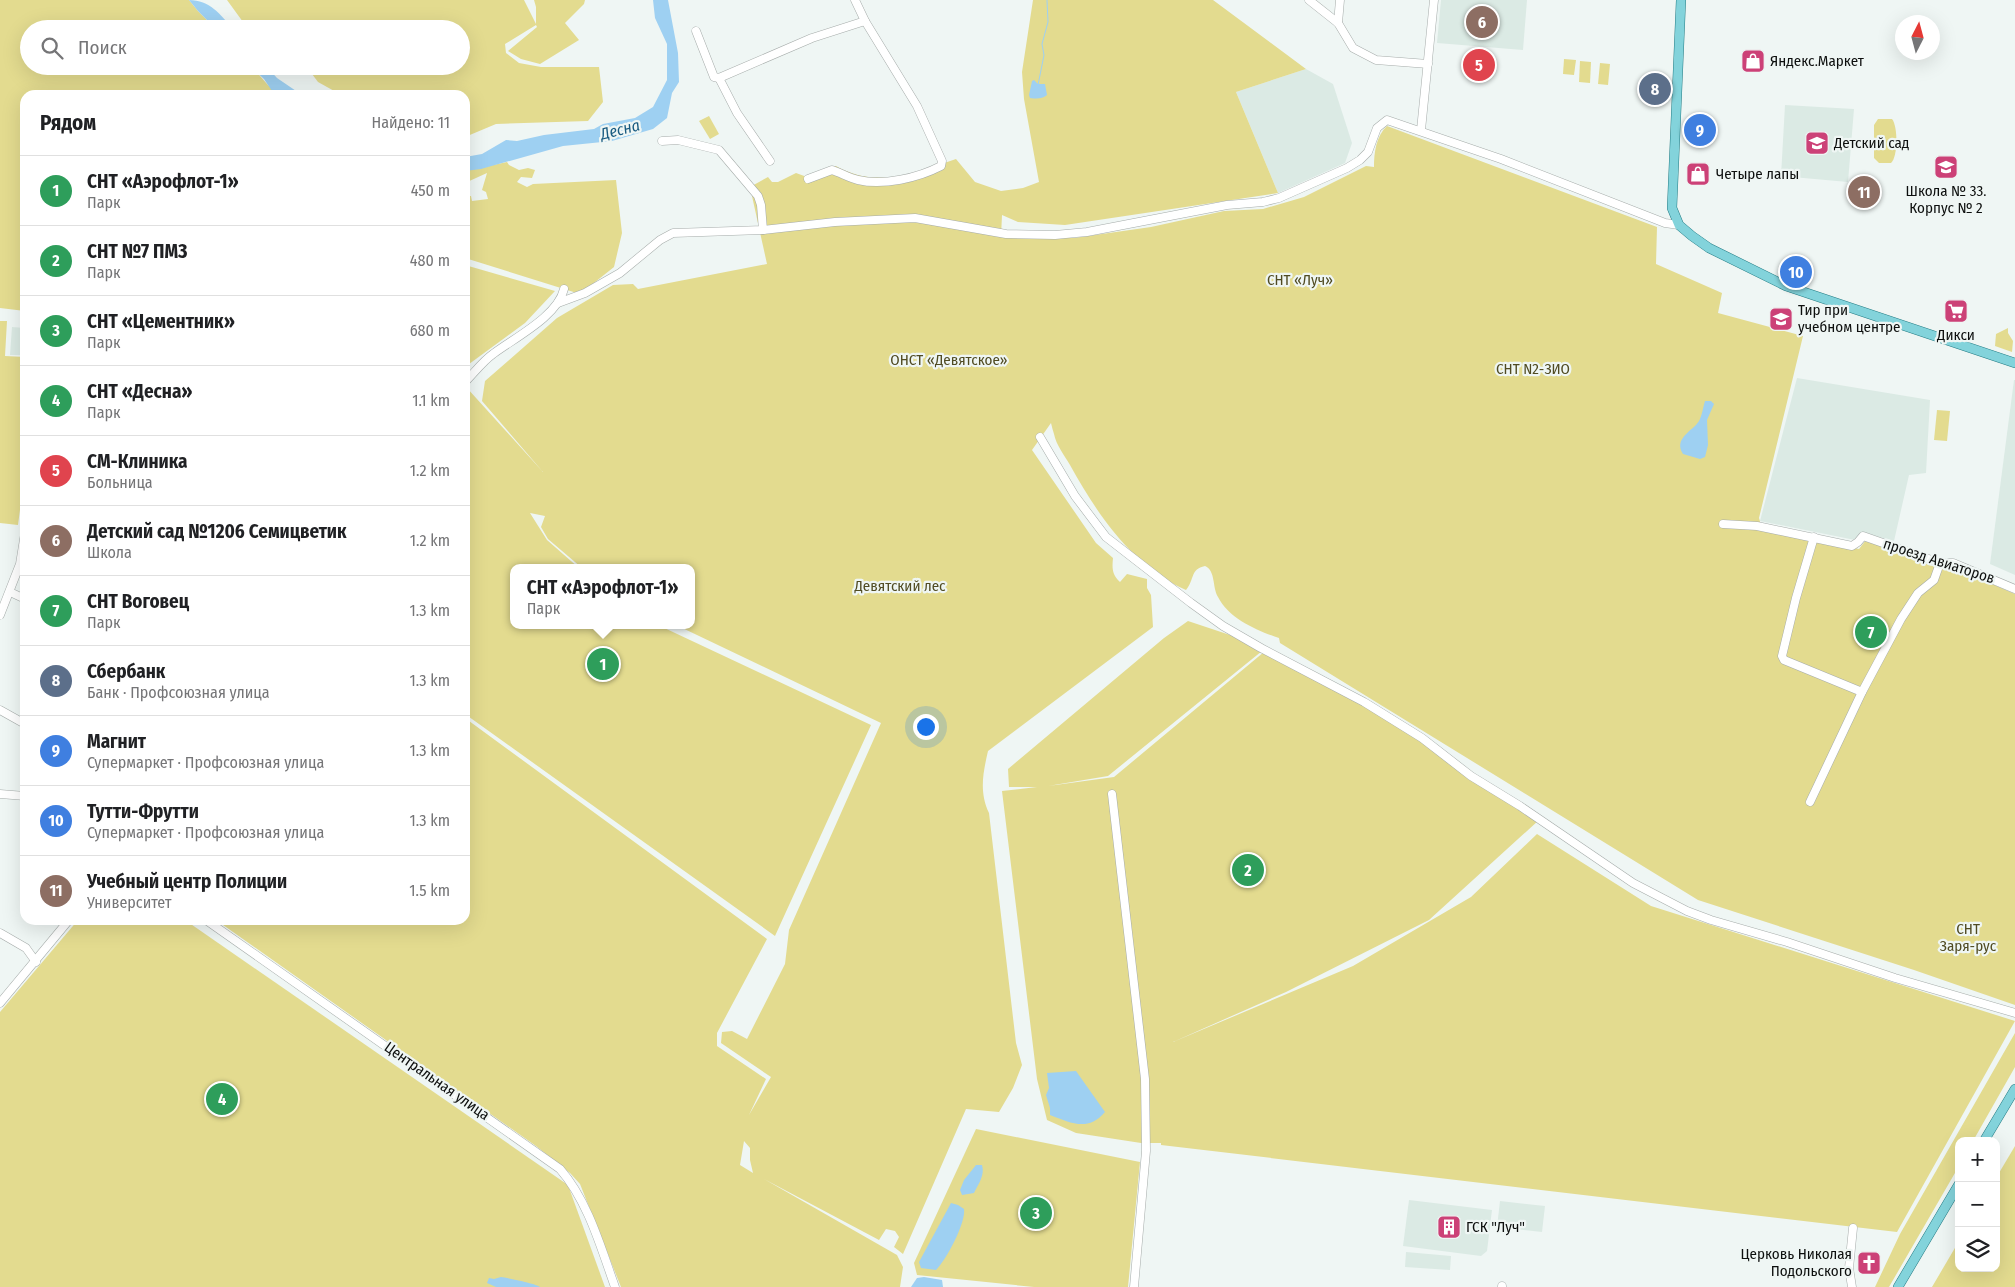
<!DOCTYPE html>
<html lang="ru">
<meta charset="utf-8">
<style>
:root{--surface:#fff;--page:#f2f2f2;--text:#202124;--muted:#757577;--line:#e0e0e0;--accent:#cc4177}
body{margin:0;font-family:"Fira Sans Condensed",sans-serif;background:var(--page);color:var(--text)}
.controls{position:absolute;right:15px;bottom:15px;display:grid;overflow:hidden;border-radius:10px;box-shadow:0 5px 20px #0002}
.controls button{width:45px;height:45px;display:grid;place-items:center;padding:0;border:0;border-bottom:1px solid var(--line);background:var(--surface);color:var(--text);font:25px sans-serif}
.compass{position:absolute;left:1895px;top:15px;width:45px;height:45px;border-radius:50%;background:var(--surface);box-shadow:0 5px 20px #0002;rotate:6deg}
.you{position:absolute;left:925px;top:726px;width:18px;height:18px;margin:-12px;border:4px solid #fff;border-radius:50%;background:#1a73e8;box-shadow:0 0 0 8px #1a73e833}
.badge{display:grid;place-items:center;width:32px;height:32px;border-radius:50%;background:var(--accent);color:#fff;font-size:16px;font-weight:700}
.pin{position:absolute;translate:-50% -50%;border:2px solid #fff;box-shadow:0 1px 5px #0006}
.popup{position:absolute;left:510px;top:564px;width:185px;height:65px;box-sizing:border-box;display:grid;place-content:center;border-radius:10px;background:var(--surface);filter:drop-shadow(0 1px 4px #0005);font-size:16px;white-space:nowrap;color:var(--muted)}
.popup b{font-size:19px;color:var(--text)}
.popup::after{content:'';position:absolute;left:50%;top:100%;margin-left:-10px;border:10px solid transparent;border-top-color:var(--surface)}
.list{margin:0;padding:0;list-style:none}
h2{display:flex;justify-content:space-between;align-items:center;height:65px;margin:0;padding:0 20px;font-size:21px}
h2 small{font-size:16px;font-weight:400;color:var(--muted)}
.list li{display:grid;grid-template-columns:32px 1fr auto;gap:15px;align-items:center;box-sizing:border-box;height:70px;padding:0 20px;border-top:1px solid var(--line)}
.list b{display:block;font-size:19px;white-space:nowrap}
.list p{margin:0;font-size:16px;white-space:nowrap;color:var(--muted)}
.list em{font-size:16px;font-style:normal;color:var(--muted)}
.icon{flex:none;width:28px;height:28px;fill:none;stroke:currentColor;stroke-width:2;stroke-linecap:round;stroke-linejoin:round}
.map{position:relative;flex:none;width:2015px;height:1287px;overflow:hidden}
.search{position:absolute;background:var(--surface);box-shadow:0 5px 20px #0002;left:20px;top:20px;width:450px;height:55px;display:flex;align-items:center;gap:12px;box-sizing:border-box;padding:0 18px;border-radius:28px;color:var(--muted);font-size:19px}
.panel{position:absolute;background:var(--surface);box-shadow:0 5px 20px #0002;left:20px;top:90px;width:450px;height:835px;border-radius:15px}
.map>svg:first-child{display:block}
</style>
<div class="map">
<svg width="2015" height="1287" viewBox="0 0 2015 1287">
<rect width="100%" height="100%" fill="#eff6f4"/>
<g fill="#dbeae4">
<path d="M1441,0H1527L1523,50L1437,43Z"/>
<path d="M1306,69L1333,84L1352,143L1345,163L1278,193L1236,92Z"/>
<path d="M1785,105L1854,109L1848,182L1781,176Z"/>
<path d="M12,327L25,328V351H22V355H10Z"/>
<path d="M1797,378L1930,400L1926,473L1909,475L1894,541L1861,532L1855,540L1760,521Z"/>
<path d="M2014,380H2015V575L1990,564Z"/>
<path d="M1409,1200L1492,1210L1487,1251L1481,1256L1403,1246Z"/>
<path d="M1500,1201L1545,1206L1542,1232L1497,1227Z"/>
<path d="M1406,1252L1451,1256L1450,1270L1405,1267Z"/>
</g>
<g fill="#e3db8f" fill-rule="evenodd">
<path d="M0,0H189L198,11L216,29H29V66H250C261,75 268,88 280,95H25V311L0,308Z"/>
<path d="M227,0H524L536,24V7L534,0H585L584,4L565,23L579,40L540,64L521,59L508,51L537,27L536,25L505,44L506,53L519,63L541,67H599L603,102L588,121L496,124L465,137V95H338L336,92L318,82L306,66H461V29H257L243,22Z"/>
<path d="M1033,0H1213L1306,69L1236,92L1278,193L1065,225L1018,222L1002,215L1001,237L1074,238L1151,227L1224,211L1263,209L1304,197L1366,166L1374,167C1374,153 1376,136 1387,126L1657,227L1656,264L1722,293L1718,313L1803,336L1759,518L1762,528L1859,549L1866,540L1932,566H1951L2015,594V1005L1914,970L1698,900L1280,643L1279,638C1258,631 1229,619 1218,597C1212,587 1216,571 1205,566C1190,569 1195,579 1186,590C1133,567 1097,514 1070,465C1065,456 1056,445 1054,434C1053,431 1052,427 1051,423L1032,450L1096,543L1113,558C1112,568 1112,575 1120,582L1127,574L1147,579V588L1151,595L1153,627L988,751C983,773 979,792 989,813L1016,1043L1022,1065L1013,1088L999,1112L966,1109L903,1254L894,1247L899,1237L895,1231L886,1229L879,1240L764,1179L897,1255L903,1267L900,1287H621L580,1184L570,1173L536,1146L216,920H465V718L767,939L717,1033V1046L766,1079L749,1115L771,1077L721,1043L722,1032L732,1031L747,1039L785,964L789,930L881,723L676,625H692V568H582L548,539L541,527L545,516L530,513L547,540L579,568H514V625H658L871,725L775,936L465,714V391L467,388L543,472L482,401L485,381L557,318L613,285L633,284L638,289L767,264L750,187L768,177L772,182H778L796,173L807,177L836,166C876,189 916,173 956,159L975,182L1001,191L1023,188L1039,182L1024,99L1022,72ZM744,1141L750,1148V1160L753,1173L740,1165Z"/>
<path d="M1564,59L1576,60L1574,75L1563,74Z"/>
<path d="M1580,61L1591,62L1590,83L1579,82Z"/>
<path d="M1600,63L1610,64L1608,85L1598,84Z"/>
<path d="M709,116L719,134L710,139L699,121Z"/>
<path d="M1878,119H1892C1898,126 1898,157 1891,163H1879L1874,158V125Z"/>
<path d="M507,162L509,165L519,170L528,168L535,170L532,178L521,177L517,182L527,187L533,184L616,180L622,233L614,267L580,294L465,258V196H471L472,201L488,199L486,192L482,190L487,173L465,183V171Z"/>
<path d="M465,265L555,291L525,323L465,367Z"/>
<path d="M0,321H7L5,356L25,357V472L18,525L0,523Z"/>
<path d="M2008,328V333L2013,341L2012,352L1995,346L1996,334Z"/>
<path d="M1937,410L1950,411L1947,441L1934,440Z"/>
<path d="M1188,621L1236,637L1262,651L1108,776L1048,786L1114,777L1264,652L1403,727L1539,820L1429,920L1286,992L1173,1042L1353,966L1471,897L1537,834L1651,906L2015,1021L1897,1232L1161,1145V1143H1141L1076,1133L1047,1120L1037,1079L1002,791L1037,787H1009L1008,769L1164,638Z"/>
<path d="M78,920H185L568,1185L605,1287H0V1012Z"/>
<path d="M2015,1033V1067L1973,1141H1959V1166L1889,1287H1875L1900,1234Z"/>
<path d="M976,1129L1140,1162L1128,1287H1034L917,1275L914,1263Z"/>
<path d="M2015,1146V1287H1932L1959,1241V1268H1996V1178Z"/>
</g>
<g fill="#9ed0f2">
<path d="M189,0C210,0 220,14 233,29H216L198,11Z"/>
<path d="M653,0H668L678,53L679,82L672,93L667,118L653,129L612,141L563,146L481,169L465,171V157L482,154L506,140L517,141L544,135L594,129L603,124L635,118L653,107L667,80V44L655,18Z"/>
<path d="M250,66H266L277,78L302,95H280L272,91L264,79Z"/>
<path d="M1034,80L1038,84H1045L1047,95C1042,99 1037,99 1030,98L1029,95L1032,81Z"/>
<path d="M1705,401H1711L1714,404L1707,420L1708,445L1705,457L1700,459L1683,454C1673,438 1693,431 1699,421C1702,416 1703,407 1705,401Z"/>
<path d="M1076,1071L1105,1112C1088,1132 1071,1123 1050,1115V1108L1046,1095L1049,1088L1047,1073Z"/>
<path d="M976,1165H982C985,1175 979,1183 974,1193L962,1195L960,1190L964,1180Z"/>
<path d="M951,1203L958,1205L964,1209C966,1223 946,1260 936,1270L921,1268L919,1262Z"/>
<path d="M501,1277C508,1278 537,1284 540,1287H496L487,1283L489,1278L494,1279Z"/>
<path d="M924,1277L942,1280L943,1287H911L917,1278Z"/>
</g>
<g fill="none" stroke-linecap="round" stroke-linejoin="round">
<path stroke="#9ed0f2" stroke-width="1" d="M1038,85L1044,55L1042,44L1048,22L1047,0"/>
<g stroke="#a6acaa" stroke-width="9">
<g id="minor">
<path d="M1309,0L1338,23L1353,48L1376,60L1428,64"/>
<path d="M1338,23L1340,0"/>
<path d="M696,31L714,77L719,78"/>
<path d="M1421,130L1434,0"/>
<path d="M662,141L678,140L719,150L758,196L761,205L763,230"/>
<path d="M770,161L737,113L719,78L812,38L865,21L855,0"/>
<path d="M808,179L832,170C841,173 849,178 858,180C883,186 918,178 941,166L942,161L917,106L865,21"/>
<path d="M558,303L585,293L620,273L660,240L673,233L763,230L835,222L915,218L1006,234L1055,235L1087,232L1227,205L1263,202L1279,198L1347,168L1360,160L1368,152L1377,128L1387,120L1501,159L1665,223L1679,225"/>
<path d="M465,382C474,373 483,361 493,354C514,338 558,316 564,289"/>
<path d="M1040,437L1075,496L1106,537L1191,603L1223,626L1261,648L1364,702L1422,738L1471,776L1520,806L1633,883L1687,911L1711,920L1787,942L1895,978L2015,1013"/>
<path d="M1723,524L1757,526L1852,546L1858,542L1863,536L1940,563H1953L2015,589"/>
<path d="M1814,537L1796,598L1782,656L1784,660L1862,692"/>
<path d="M10,592L25,599"/>
<path d="M0,615L20,564L25,533"/>
<path d="M0,710L25,724"/>
<path d="M0,794L25,796"/>
<path d="M1112,794L1145,1079L1146,1151L1134,1287"/>
<path d="M1810,802L1862,692L1901,619L1918,593L1934,580L1940,563"/>
<path d="M206,920L560,1169C588,1201 601,1248 615,1287"/>
<path d="M0,933L26,948L36,962"/>
<path d="M0,1003L69,920"/>
<path d="M1502,1287V1286"/>
<path d="M1852,1287L1849,1268L1853,1228"/>
</g>
</g>
<g stroke="#247c84" stroke-width="10">
<g id="major">
<path d="M1681,0L1672,208L1679,225L1692,236L1709,248L1786,286L2015,363"/>
<path d="M1984,1141L2015,1089"/>
<path d="M1898,1287L1959,1184"/>
</g>
</g>
<use href="#minor" stroke="#fff" stroke-width="8"/>
<use href="#major" stroke="#83d3db" stroke-width="9"/>
</g>
<defs>
<g id="shop-square" transform="scale(1.25)"><rect x="-9" y="-9" width="18" height="18" rx="4" fill="#cc4177" stroke="#eff6f4"/><path d="M-5-2.5h2.3a2.7 3.5 0 0 1 5.4 0H5L5.5 6h-11ZM-1.5-2.5h3a1.5 2.3 0 0 0-3 0Z" fill="#fff"/></g>
<g id="school-square" transform="scale(1.25)"><rect x="-9" y="-9" width="18" height="18" rx="4" fill="#cc4177" stroke="#eff6f4"/><path d="M0-5L7-2L0 1L-7-2ZM-4 1L0 2.5L4 1V4Q0 6-4 4Z" fill="#fff"/></g>
<g id="supermarket-square" transform="scale(1.25)"><rect x="-9" y="-9" width="18" height="18" rx="4" fill="#cc4177" stroke="#eff6f4"/><path d="M-6-5.5h2.5l.6 2H6L4.5 2H-2.5L-4.4-4H-6ZM-1.5 3.2a1.3 1.3 0 1 0 .1 0ZM3 3.2a1.3 1.3 0 1 0 .1 0Z" fill="#fff"/></g>
<g id="university-square" transform="scale(1.25)"><rect x="-9" y="-9" width="18" height="18" rx="4" fill="#cc4177" stroke="#eff6f4"/><path d="M0-5L7-2L0 1L-7-2ZM-4 1L0 2.5L4 1V4Q0 6-4 4Z" fill="#fff"/></g>
<g id="building-square" transform="scale(1.25)"><rect x="-9" y="-9" width="18" height="18" rx="4" fill="#cc4177" stroke="#eff6f4"/><path d="M-4-6H4V6H1V3H-1V6H-4ZM-2.5-4.3h1.7v1.8h-1.7ZM.8-4.3h1.7v1.8H.8ZM-2.5-1h1.7V.8h-1.7ZM.8-1h1.7V.8H.8Z" fill="#fff"/></g>
<g id="church-square" transform="scale(1.25)"><rect x="-9" y="-9" width="18" height="18" rx="4" fill="#cc4177" stroke="#eff6f4"/><path d="M-1.2-6h2.4v3.5h3.3v2.4h-3.3V6h-2.4V-.1h-3.3v-2.4h3.3Z" fill="#fff"/></g>
</defs>
<g fill-rule="evenodd">
<use href="#shop-square" x="1753" y="61"/>
<use href="#school-square" x="1817" y="143"/>
<use href="#school-square" x="1946" y="167"/>
<use href="#shop-square" x="1698" y="174"/>
<use href="#supermarket-square" x="1956" y="311"/>
<use href="#university-square" x="1781" y="319"/>
<use href="#building-square" x="1449" y="1227"/>
<use href="#church-square" x="1869" y="1263"/>
</g>
<g text-anchor="middle" stroke-width="4.5" stroke-linejoin="round" paint-order="stroke">
<g font-size="15" fill="#0d0f0e" stroke="#eff6f4" text-anchor="start">
<text x="1770" y="66">Яндекс.Маркет</text>
<text x="1834" y="148">Детский сад</text>
<text x="1716" y="179">Четыре лапы</text>
<text x="1946" y="196" text-anchor="middle">Школа № 33.<tspan x="1946" dy="17">Корпус № 2</tspan></text>
<text x="1798" y="315">Тир при<tspan x="1798" dy="17">учебном центре</tspan></text>
<text x="1956" y="340" text-anchor="middle">Дикси</text>
<text x="1466" y="1232">ГСК "Луч"</text>
<text x="1852" y="1259" text-anchor="end">Церковь Николая<tspan x="1852" dy="17">Подольского</tspan></text>
</g>
<g font-size="15" fill="#504b22" stroke="#eff6f4">
<text x="1300" y="285">СНТ «Луч»</text>
<text x="949" y="365">ОНСТ «Девятское»</text>
<text x="1533" y="374">СНТ N2-ЗИО</text>
<text x="900" y="591">Девятский лес</text>
<text x="1968" y="934">СНТ<tspan x="1968" dy="17">Заря-рус</tspan></text>
</g>
<g font-size="15" fill="#0d0f0e" stroke="#eff6f4">
<text transform="translate(1939 561) rotate(18)" y="5">проезд Авиаторов</text>
<text transform="translate(437 1081) rotate(35)" y="5">Центральная улица</text>
</g>
<g font-size="16" font-style="italic" fill="#175a80" stroke="#eff6f4">
<text transform="translate(620 129) rotate(-14)" y="6">Десна</text>
</g>
</g>
</svg>
<div class="controls">
<button>+</button>
<button>−</button>
<button><svg class="icon" aria-label="layers" viewBox="0 0 24 24"><path d="M12 4l9 5-9 5-9-5zM3 14l9 5 9-5"/></svg></button>
</div>
<svg class="compass" viewBox="-18 -18 36 36"><path d="M0-13l5 13h-10z" fill="#e53935"/><path d="M0 13l5-13h-10z" fill="#757577"/></svg>
<div class="you"></div>
<div class="pin badge" style="left:603px;top:664px;background:#2e9e5b">1</div>
<div class="popup"><b>СНТ «Аэрофлот-1»</b>Парк</div>
<div class="pin badge" style="left:1248px;top:870px;background:#2e9e5b">2</div>
<div class="pin badge" style="left:1036px;top:1213px;background:#2e9e5b">3</div>
<div class="pin badge" style="left:222px;top:1099px;background:#2e9e5b">4</div>
<div class="pin badge" style="left:1479px;top:65px;background:#e0444e">5</div>
<div class="pin badge" style="left:1482px;top:22px;background:#8d6e63">6</div>
<div class="pin badge" style="left:1871px;top:632px;background:#2e9e5b">7</div>
<div class="pin badge" style="left:1655px;top:89px;background:#5c6f8a">8</div>
<div class="pin badge" style="left:1700px;top:130px;background:#3f7fe0">9</div>
<div class="pin badge" style="left:1796px;top:272px;background:#3f7fe0">10</div>
<div class="pin badge" style="left:1864px;top:192px;background:#8d6e63">11</div>
<div class="search"><svg class="icon" aria-label="search" viewBox="0 0 24 24"><circle cx="10" cy="10" r="6"/><path d="M15 15l6 6"/></svg>Поиск</div>
<section class="panel">
<h2>Рядом<small>Найдено: 11</small></h2>
<ul class="list">
<li><span class="badge" style="background:#2e9e5b">1</span><div><b>СНТ «Аэрофлот-1»</b><p>Парк</p></div><em>450 m</em></li>
<li><span class="badge" style="background:#2e9e5b">2</span><div><b>СНТ №7 ПМЗ</b><p>Парк</p></div><em>480 m</em></li>
<li><span class="badge" style="background:#2e9e5b">3</span><div><b>СНТ «Цементник»</b><p>Парк</p></div><em>680 m</em></li>
<li><span class="badge" style="background:#2e9e5b">4</span><div><b>СНТ «Десна»</b><p>Парк</p></div><em>1.1 km</em></li>
<li><span class="badge" style="background:#e0444e">5</span><div><b>СМ-Клиника</b><p>Больница</p></div><em>1.2 km</em></li>
<li><span class="badge" style="background:#8d6e63">6</span><div><b>Детский сад №1206 Семицветик</b><p>Школа</p></div><em>1.2 km</em></li>
<li><span class="badge" style="background:#2e9e5b">7</span><div><b>СНТ Воговец</b><p>Парк</p></div><em>1.3 km</em></li>
<li><span class="badge" style="background:#5c6f8a">8</span><div><b>Сбербанк</b><p>Банк · Профсоюзная улица</p></div><em>1.3 km</em></li>
<li><span class="badge" style="background:#3f7fe0">9</span><div><b>Магнит</b><p>Супермаркет · Профсоюзная улица</p></div><em>1.3 km</em></li>
<li><span class="badge" style="background:#3f7fe0">10</span><div><b>Тутти-Фрутти</b><p>Супермаркет · Профсоюзная улица</p></div><em>1.3 km</em></li>
<li><span class="badge" style="background:#8d6e63">11</span><div><b>Учебный центр Полиции</b><p>Университет</p></div><em>1.5 km</em></li>
</ul>
</section>
</div>
